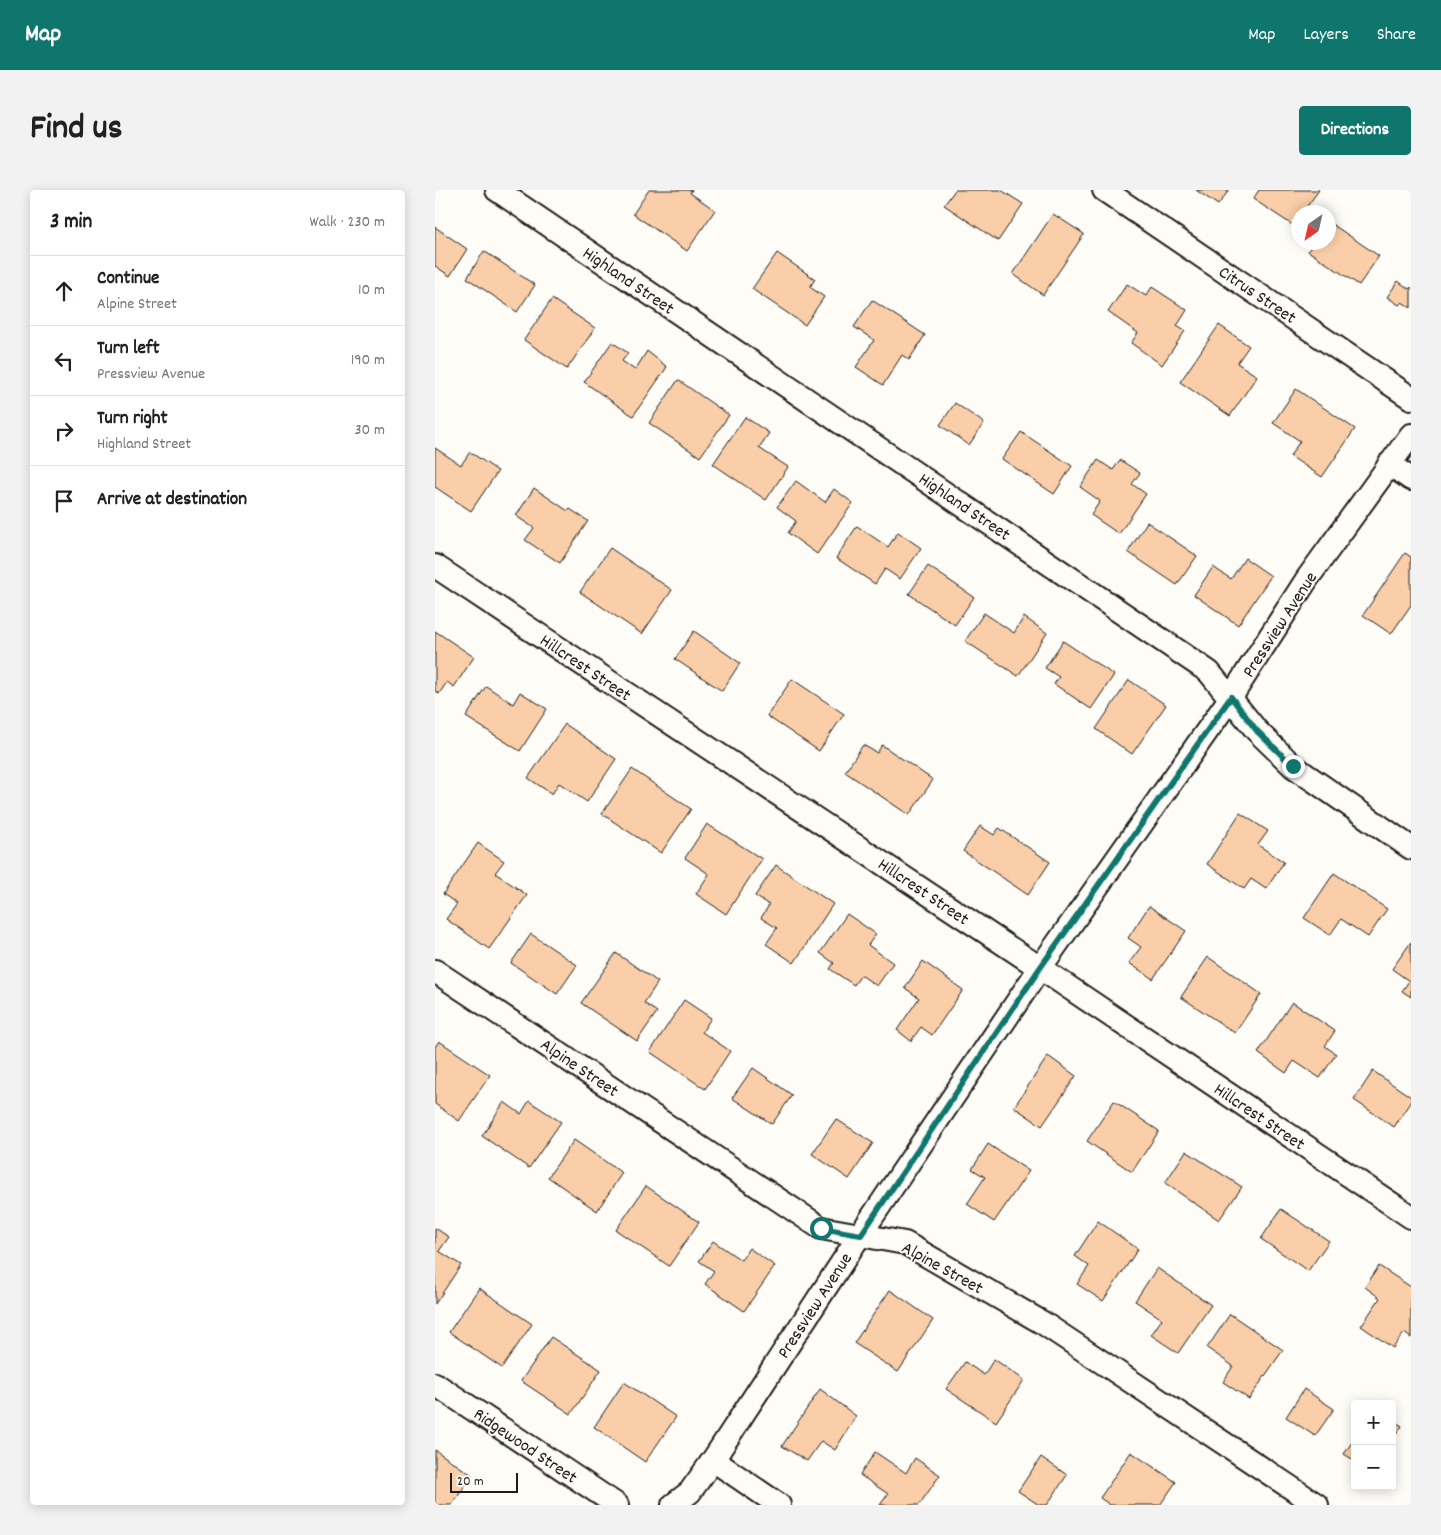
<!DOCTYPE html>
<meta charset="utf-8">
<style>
:root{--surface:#fff;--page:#f2f2f2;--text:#202124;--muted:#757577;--line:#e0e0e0;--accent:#0f766e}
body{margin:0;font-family:Dekko,sans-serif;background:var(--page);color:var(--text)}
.controls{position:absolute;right:15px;bottom:15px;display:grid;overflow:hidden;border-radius:5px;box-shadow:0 2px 12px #0003}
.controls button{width:45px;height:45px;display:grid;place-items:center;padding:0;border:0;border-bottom:1px solid var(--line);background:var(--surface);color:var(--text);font:25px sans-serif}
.compass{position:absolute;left:856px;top:15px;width:45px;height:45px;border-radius:50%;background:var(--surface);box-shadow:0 2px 12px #0003;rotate:214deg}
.scale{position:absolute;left:15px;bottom:12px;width:68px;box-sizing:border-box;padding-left:5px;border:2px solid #1c1c1c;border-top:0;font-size:14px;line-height:18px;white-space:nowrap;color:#1c1c1c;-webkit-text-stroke:4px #fdfcf7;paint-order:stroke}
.stop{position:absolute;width:15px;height:15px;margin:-11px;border:4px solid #0f766e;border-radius:50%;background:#fff}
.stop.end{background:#0f766e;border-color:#fff;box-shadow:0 1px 5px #0008}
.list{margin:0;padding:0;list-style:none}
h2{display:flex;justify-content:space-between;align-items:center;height:65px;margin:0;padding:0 20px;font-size:21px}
h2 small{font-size:16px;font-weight:400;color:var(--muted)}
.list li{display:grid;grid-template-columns:32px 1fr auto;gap:15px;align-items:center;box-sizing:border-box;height:70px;padding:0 20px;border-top:1px solid var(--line)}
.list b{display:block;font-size:19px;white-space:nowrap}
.list p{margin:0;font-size:16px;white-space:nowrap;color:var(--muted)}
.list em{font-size:16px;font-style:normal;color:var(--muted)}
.icon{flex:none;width:28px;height:28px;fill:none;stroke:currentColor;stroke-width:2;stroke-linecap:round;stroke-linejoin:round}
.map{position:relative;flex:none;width:976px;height:1315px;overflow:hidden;border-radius:5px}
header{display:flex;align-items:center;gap:30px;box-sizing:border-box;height:70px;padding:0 25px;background:var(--accent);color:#fff}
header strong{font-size:24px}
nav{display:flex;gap:28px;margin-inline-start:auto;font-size:18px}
.intro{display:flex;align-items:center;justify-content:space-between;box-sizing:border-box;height:120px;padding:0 30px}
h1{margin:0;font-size:35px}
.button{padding:12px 22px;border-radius:5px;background:var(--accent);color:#fff;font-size:18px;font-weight:700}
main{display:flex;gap:30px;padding:0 30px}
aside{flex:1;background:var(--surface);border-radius:5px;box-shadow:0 2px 12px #0003}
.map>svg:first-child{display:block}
</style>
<header>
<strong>Map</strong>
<nav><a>Map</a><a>Layers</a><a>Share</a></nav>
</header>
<div class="intro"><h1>Find us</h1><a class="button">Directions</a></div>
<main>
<aside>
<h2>3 min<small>Walk · 230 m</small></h2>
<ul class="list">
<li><svg class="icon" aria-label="ahead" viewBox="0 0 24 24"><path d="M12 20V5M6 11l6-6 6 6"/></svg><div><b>Continue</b><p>Alpine Street</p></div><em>10 m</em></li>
<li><svg class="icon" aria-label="left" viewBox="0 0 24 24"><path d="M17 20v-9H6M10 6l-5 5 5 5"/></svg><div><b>Turn left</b><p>Pressview Avenue</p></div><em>190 m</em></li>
<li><svg class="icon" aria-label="right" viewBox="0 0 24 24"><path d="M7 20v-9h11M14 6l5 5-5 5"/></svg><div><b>Turn right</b><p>Highland Street</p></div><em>30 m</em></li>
<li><svg class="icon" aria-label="arrive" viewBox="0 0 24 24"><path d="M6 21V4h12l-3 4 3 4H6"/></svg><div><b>Arrive at destination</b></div></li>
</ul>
</aside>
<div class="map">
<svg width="976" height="1315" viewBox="0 0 976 1315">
<rect width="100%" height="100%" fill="#fdfcf7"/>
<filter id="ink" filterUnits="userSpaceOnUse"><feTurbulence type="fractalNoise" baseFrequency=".02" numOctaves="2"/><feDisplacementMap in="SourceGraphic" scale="10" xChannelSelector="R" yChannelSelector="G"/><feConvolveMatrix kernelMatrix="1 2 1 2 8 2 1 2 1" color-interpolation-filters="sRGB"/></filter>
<g filter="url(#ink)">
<g fill="#f9cea8" stroke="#1c1c1c">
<path d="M214,0H257L255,3L280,20L252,61L198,24Z"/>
<path d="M520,0H566L588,14L563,51L509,15Z"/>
<path d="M761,0H794L783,15Z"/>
<path d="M824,0H884L868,22H864V30L859,36L818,9Z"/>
<path d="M618,24L649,44L608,105L578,84Z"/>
<path d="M894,32L944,66L924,95L873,61L879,52H894Z"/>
<path d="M0,37L32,59L15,86L0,76Z"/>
<path d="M49,61L100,95L82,122L32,88Z"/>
<path d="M342,63L380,89L375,97L389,107L370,135L317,99Z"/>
<path d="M963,91L974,99L976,97V118L967,112L964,115L952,107Z"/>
<path d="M692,94L711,106L717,97L752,120L742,136L750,141L727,175L696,153L703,143L673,122Z"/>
<path d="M117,109L160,138L132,179L89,150Z"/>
<path d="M437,110L490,145L474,170L467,165L448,195L421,177L439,150L419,137Z"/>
<path d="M784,135L814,156L802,173L822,186L795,226L745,192Z"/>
<path d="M177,152L193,163L187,171L200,180L212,161L232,177L198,226L149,192Z"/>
<path d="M243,190L294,225L265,267L214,233Z"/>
<path d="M861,199L920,239L887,287L855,266L865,251L838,233Z"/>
<path d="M520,213L549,233L534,255L505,235Z"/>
<path d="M310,227L334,243L324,258L353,277L331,310L278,274Z"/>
<path d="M586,242L637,276L619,304L567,269Z"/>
<path d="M0,258L26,275L35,262L63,281L36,321L0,297Z"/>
<path d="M663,270L678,280L685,270L705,283L697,294L711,304L684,344L656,325L665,311L645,297Z"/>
<path d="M361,291L390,312L399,299L418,313L382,364L353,343L361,331L342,317Z"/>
<path d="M99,298L133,321L135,319L153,331L125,373L90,350L99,338L81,326Z"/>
<path d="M712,332L762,366L742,395L693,362Z"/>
<path d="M422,336L453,357L463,342L486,358L465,389L450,379L440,394L401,368Z"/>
<path d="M175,358L237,400L207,444L145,402Z"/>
<path d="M970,363L976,367V415L956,444L928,425Z"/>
<path d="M810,368L836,386L803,435L759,405L778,377L796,389Z"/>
<path d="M493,376L539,407L520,435L474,404Z"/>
<path d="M549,423L579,443L589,427L612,443L583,486L530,451Z"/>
<path d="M0,441L39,467L19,497L12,492L4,504L0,501Z"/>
<path d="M259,441L305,473L287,501L240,469Z"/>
<path d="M628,451L679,485L656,519L619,494L624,487L610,478Z"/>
<path d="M357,489L409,524L384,561L332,526Z"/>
<path d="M694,490L731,515L697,564L661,539Z"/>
<path d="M51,496L78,514L85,502L112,519L85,561L31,527Z"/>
<path d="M130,534L181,569L152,612L124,593L117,604L93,588Z"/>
<path d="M428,555L442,563L447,555L498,590L474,625L410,582Z"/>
<path d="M197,579L256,619L226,663L167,624Z"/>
<path d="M805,623L833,641L823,655L849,672L831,699L816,689L809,699L772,674Z"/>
<path d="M272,634L327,669L291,724L261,704L274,684L250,668Z"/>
<path d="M545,636L559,645L564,638L615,672L593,705L528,661Z"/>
<path d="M43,653L69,671L60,683L92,705L54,759L11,729L22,714L8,704Z"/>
<path d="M341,675L398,714L359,773L331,754L342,738L326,728L334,715L320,706Z"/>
<path d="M899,683L952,719L933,747L906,729L895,745L869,728Z"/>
<path d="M714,716L751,741L718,789L694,773L706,757L693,748Z"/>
<path d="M412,724L441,744L433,755L458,773L442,796L426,785L419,795L395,779L399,773L385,763Z"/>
<path d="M96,744L142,775L122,804L76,773Z"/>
<path d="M976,752V807L967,801L974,791L957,779Z"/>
<path d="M181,763L223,792L209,813L222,822L202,851L146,813Z"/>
<path d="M773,767L826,804L800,843L746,807Z"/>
<path d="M488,771L528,800L497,845L486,837L476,851L462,840L484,808L470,798Z"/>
<path d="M249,810L276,828L267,842L295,861L270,899L215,862Z"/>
<path d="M857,812L900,841L890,856L901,864L885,888L859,871L851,883L823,863Z"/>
<path d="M4,851L55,885L24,931L0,914V857Z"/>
<path d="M613,866L641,886L607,936L579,917Z"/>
<path d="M318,878L357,905L337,934L297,908Z"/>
<path d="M938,881L976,907V911L959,937L919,910Z"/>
<path d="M94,911L126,932L94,978L47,946L69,912L86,924Z"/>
<path d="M679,911L724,941L697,982L652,951Z"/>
<path d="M401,929L438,953L414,989L377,964Z"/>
<path d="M139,950L187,983L162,1021L113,987Z"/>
<path d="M553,954L594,981L559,1032L532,1014L550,987L537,979Z"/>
<path d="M751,961L807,997L784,1030L730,993Z"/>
<path d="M211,996L264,1032L234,1076L181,1040Z"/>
<path d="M846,1019L894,1051L873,1081L826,1049Z"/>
<path d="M663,1031L703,1059L668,1111L642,1094L654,1076L640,1066Z"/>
<path d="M0,1038L14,1047L4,1061L26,1075L0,1114Z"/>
<path d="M278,1051L306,1070L314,1058L340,1076L309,1121L270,1094L279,1081L264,1071Z"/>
<path d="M944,1076L976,1097V1148L969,1143L958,1158L926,1136L945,1108L930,1097Z"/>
<path d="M722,1078L776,1115L743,1163L716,1145L727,1129L700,1111Z"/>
<path d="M44,1098L97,1134L67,1178L14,1142Z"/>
<path d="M455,1100L498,1130L463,1182L419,1153Z"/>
<path d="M795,1124L848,1160L814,1209L788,1192L798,1176L772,1158Z"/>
<path d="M116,1147L166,1180L136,1224L86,1191Z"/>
<path d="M559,1169L589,1190L561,1232L511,1199L530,1172L549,1185Z"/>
<path d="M189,1192L241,1227L210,1272L159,1237Z"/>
<path d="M385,1199L421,1226L400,1260L386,1251L372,1271L347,1256Z"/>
<path d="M869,1199L899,1219L880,1246L851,1227Z"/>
<path d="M957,1230L967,1236L957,1250Z"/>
<path d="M920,1248V1271L909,1264Z"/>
<path d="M0,1260L37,1285L17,1315H0Z"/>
<path d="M440,1262L471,1283L480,1268L505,1285L484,1315H445L453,1304L425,1285Z"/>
<path d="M696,1262L741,1292L725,1315H675L665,1308Z"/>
<path d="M606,1267L632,1285L612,1315H604L583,1301Z"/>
</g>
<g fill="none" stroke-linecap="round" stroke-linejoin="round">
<g stroke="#1c1c1c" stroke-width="26">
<g id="minor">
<path d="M62,0L774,482L822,541L858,576L976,658"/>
<path d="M669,0L976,208"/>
<path d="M954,274L976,289"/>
<path d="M0,376L605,778L976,1027"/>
<path d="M0,781L386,1038L470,1053L608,1133L882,1315"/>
<path d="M0,1194L182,1315"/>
<path d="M278,1270L344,1315"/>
<path d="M238,1315L255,1302L278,1270L425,1045L605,778L796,507L872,389L976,245"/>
</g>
</g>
<use href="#minor" stroke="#fdfcf7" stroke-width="22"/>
</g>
</g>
<g fill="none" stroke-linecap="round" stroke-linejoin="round" filter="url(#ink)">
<path stroke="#0f766e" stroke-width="6" d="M386,1038L426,1045L605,778L796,507L822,541L858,576"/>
</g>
<g text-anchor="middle" stroke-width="4" stroke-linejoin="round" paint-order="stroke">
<g font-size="18" fill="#1c1c1c" stroke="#fdfcf7">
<text transform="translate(194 90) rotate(34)" y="6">Highland Street</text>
<text transform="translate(823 104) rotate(34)" y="6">Citrus Street</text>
<text transform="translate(530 316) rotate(34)" y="6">Highland Street</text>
<text transform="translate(844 434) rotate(-57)" y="6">Pressview Avenue</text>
<text transform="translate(151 477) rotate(34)" y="6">Hillcrest Street</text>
<text transform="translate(489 701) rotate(34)" y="6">Hillcrest Street</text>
<text transform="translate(145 877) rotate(34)" y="6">Alpine Street</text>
<text transform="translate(825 926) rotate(34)" y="6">Hillcrest Street</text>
<text transform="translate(508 1077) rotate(29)" y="6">Alpine Street</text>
<text transform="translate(379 1115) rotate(-57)" y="6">Pressview Avenue</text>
<text transform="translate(91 1255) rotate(34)" y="6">Ridgewood Street</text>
</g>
</g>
</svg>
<div class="controls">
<button>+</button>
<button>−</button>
</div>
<svg class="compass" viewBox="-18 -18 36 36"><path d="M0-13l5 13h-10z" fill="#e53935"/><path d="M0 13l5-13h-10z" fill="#757577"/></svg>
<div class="scale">20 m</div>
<div class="stop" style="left:386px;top:1038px"></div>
<div class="stop end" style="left:858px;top:576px"></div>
</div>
</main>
